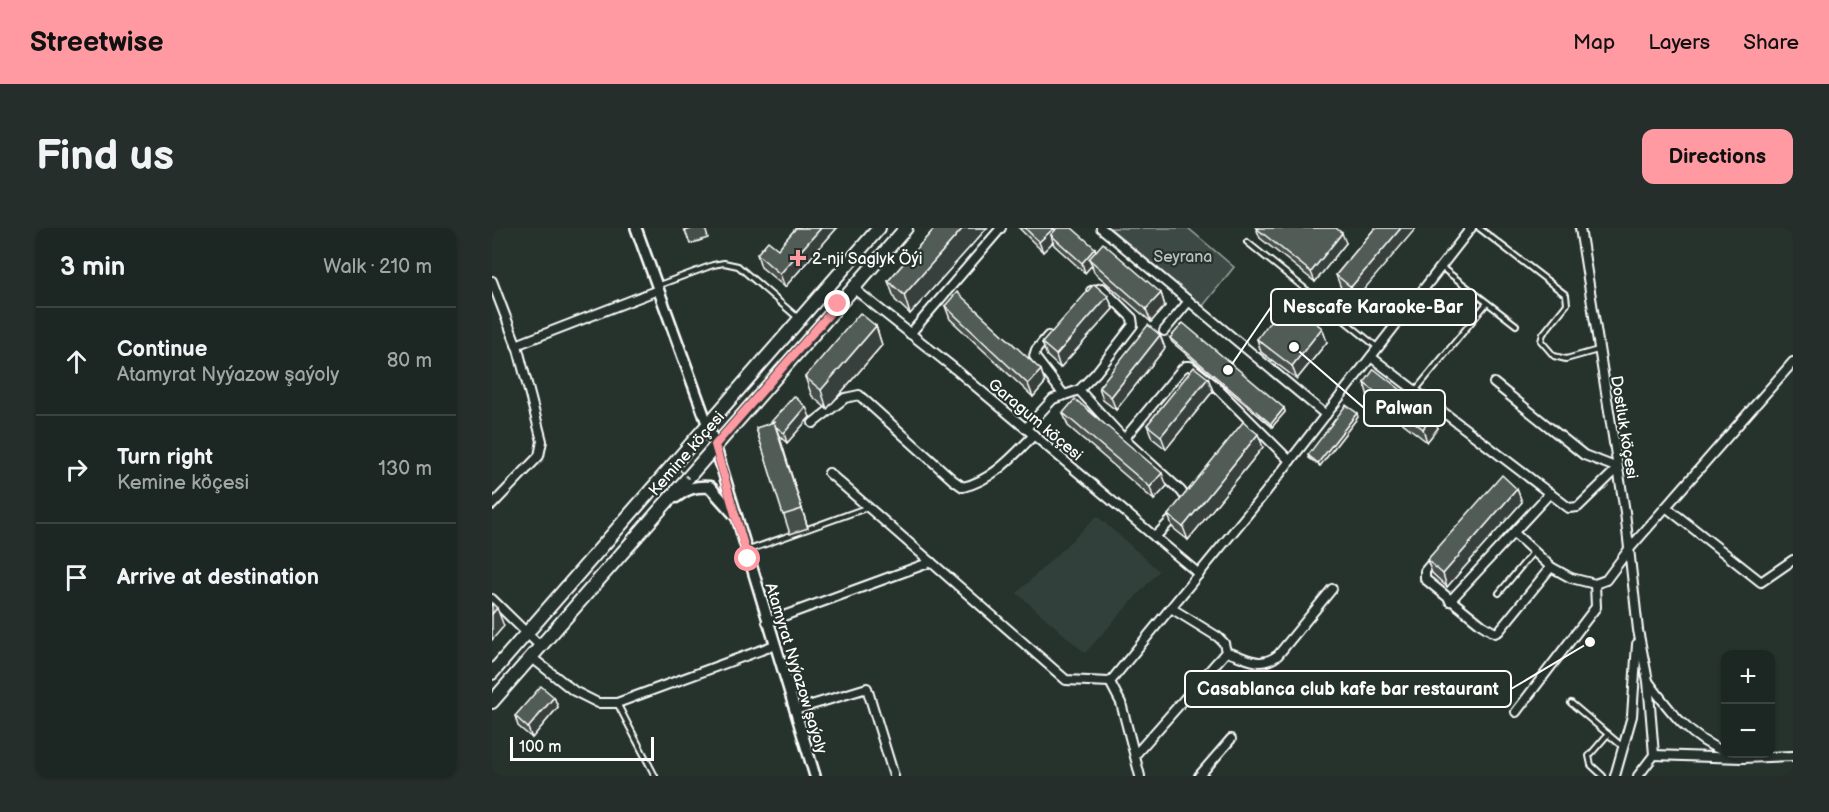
<!DOCTYPE html>
<meta charset="utf-8">
<style>
:root{--surface:#1c2622;--page:#252e2a;--text:#f1f3f6;--muted:#a0a5a5;--line:#3a4340;--accent:#ff9aa2}
body{margin:0;font-family:"Balsamiq Sans",sans-serif;background:var(--page);color:var(--text)}
.controls{position:absolute;right:18px;bottom:18px;display:grid;overflow:hidden;border-radius:12px;box-shadow:0 2px 4px #0004}
.controls button{width:54px;height:54px;display:grid;place-items:center;padding:0;border:0;border-bottom:2px solid var(--line);background:var(--surface);color:var(--text);font:30px sans-serif}
.scale{position:absolute;left:18px;bottom:15px;width:144px;box-sizing:border-box;padding-left:6px;border:3px solid #fff;border-top:0;font-size:16px;line-height:21px;white-space:nowrap;color:#fff;-webkit-text-stroke:4px #26332d;paint-order:stroke}
.stop{position:absolute;width:18px;height:18px;margin:-14px;border:4px solid #ff9aa2;border-radius:50%;background:#fff}
.stop.end{background:#ff9aa2;border-color:#fff;box-shadow:0 2px 6px #0008}
.list{margin:0;padding:0;list-style:none}
h2{display:flex;justify-content:space-between;align-items:center;height:78px;margin:0;padding:0 24px;font-size:26px}
h2 small{font-size:20px;font-weight:400;color:var(--muted)}
.list li{display:grid;grid-template-columns:39px 1fr auto;gap:18px;align-items:center;box-sizing:border-box;height:108px;padding:0 24px;border-top:2px solid var(--line)}
.list b{display:block;font-size:22px;white-space:nowrap}
.list p{margin:0;font-size:20px;white-space:nowrap;color:var(--muted)}
.list em{font-size:20px;font-style:normal;color:var(--muted)}
.icon{flex:none;width:33px;height:33px;fill:none;stroke:currentColor;stroke-width:2;stroke-linecap:round;stroke-linejoin:round}
.map{position:relative;flex:none;width:1301px;height:548px;overflow:hidden;border-radius:12px}
header{display:flex;align-items:center;gap:36px;box-sizing:border-box;height:84px;padding:0 30px;background:var(--accent);color:#111}
header strong{font-size:28px}
nav{display:flex;gap:33px;margin-inline-start:auto;font-size:21px}
.intro{display:flex;align-items:center;justify-content:space-between;box-sizing:border-box;height:144px;padding:0 36px}
h1{margin:0;font-size:42px}
.button{padding:15px 27px;border-radius:12px;background:var(--accent);color:#111;font-size:21px;font-weight:700}
main{display:flex;gap:36px;padding:0 36px}
aside{flex:1;background:var(--surface);border-radius:12px;box-shadow:0 2px 4px #0004}
.map>svg:first-child{display:block}
</style>
<header>
<strong>Streetwise</strong>
<nav><a>Map</a><a>Layers</a><a>Share</a></nav>
</header>
<div class="intro"><h1>Find us</h1><a class="button">Directions</a></div>
<main>
<aside>
<h2>3 min<small>Walk · 210 m</small></h2>
<ul class="list">
<li><svg class="icon" aria-label="ahead" viewBox="0 0 24 24"><path d="M12 20V5M6 11l6-6 6 6"/></svg><div><b>Continue</b><p>Atamyrat Nyýazow şaýoly</p></div><em>80 m</em></li>
<li><svg class="icon" aria-label="right" viewBox="0 0 24 24"><path d="M7 20v-9h11M14 6l5 5-5 5"/></svg><div><b>Turn right</b><p>Kemine köçesi</p></div><em>130 m</em></li>
<li><svg class="icon" aria-label="arrive" viewBox="0 0 24 24"><path d="M6 21V4h12l-3 4 3 4H6"/></svg><div><b>Arrive at destination</b></div></li>
</ul>
</aside>
<div class="map">
<svg width="1301" height="548" viewBox="0 0 1301 548">
<rect width="100%" height="100%" fill="#26332d"/>
<filter id="ink" filterUnits="userSpaceOnUse"><feTurbulence type="fractalNoise" baseFrequency=".0167" numOctaves="2"/><feDisplacementMap in="SourceGraphic" scale="12" xChannelSelector="R" yChannelSelector="G"/><feConvolveMatrix kernelMatrix="1 2 1 2 8 2 1 2 1" color-interpolation-filters="sRGB"/></filter>
<g filter="url(#ink)">
<path fill="#333f3a" d="M605,288L667,343L593,425L525,365Z"/>
<path fill="#3e4944" stroke="#9ea4a2" stroke-width="1.5" d="M618,0H696L742,39L711,78Z"/>
<g fill="none" stroke-linecap="round" stroke-linejoin="round">
<g stroke="#fff" stroke-width="8">
<g id="service">
<path d="M987,0L1074,67L1075,76L1051,106L1049,113L1062,128L1074,131L1106,122"/>
<path d="M755,14L885,119"/>
<path d="M949,39L1024,97"/>
<path d="M167,57L221,37L232,35L246,38L306,90"/>
<path d="M923,163L995,75"/>
<path d="M254,323L374,280"/>
<path d="M1007,365L1042,323"/>
<path d="M125,475L163,548"/>
<path d="M1079,475L1131,519"/>
<path d="M1111,548L1099,537L1097,528L1116,506"/>
</g>
</g>
<g stroke="#fff" stroke-width="12">
<g id="minor">
<path d="M609,0L834,187"/>
<path d="M1088,0L1133,284L1146,402L1156,453L1162,527L1146,548"/>
<path d="M0,53L26,121L50,213L47,228L0,277"/>
<path d="M361,60L463,141L707,346"/>
<path d="M672,103L697,73"/>
<path d="M418,106L509,0"/>
<path d="M556,108L544,122L542,128L572,167"/>
<path d="M24,117L166,62"/>
<path d="M879,129L1077,280L1086,279L1126,240L1092,227L1002,155"/>
<path d="M587,162L632,211L689,263L694,270L693,275"/>
<path d="M321,195L353,170L367,167L461,252L471,259C501,252 521,228 542,207"/>
<path d="M534,200L561,171L587,162L604,145L641,97L640,90L610,60L599,63"/>
<path d="M632,211L690,141L694,138H698L721,156L798,233"/>
<path d="M337,245L439,334"/>
<path d="M1174,279L1269,354L1301,332"/>
<path d="M1022,305L1059,339"/>
<path d="M663,309L684,287"/>
<path d="M943,331L933,343V351L990,397L1003,405L1007,403L1059,339L1079,350L1103,356"/>
<path d="M0,371L48,418"/>
<path d="M958,373L1058,265"/>
<path d="M275,394L439,334L574,452L618,454"/>
<path d="M734,424C755,429 767,442 786,427L840,361"/>
<path d="M39,429L82,463L106,475H125L283,417"/>
<path d="M1156,453C1177,482 1199,512 1234,524"/>
<path d="M303,482L375,460L402,548"/>
<path d="M1024,484L1104,379L1103,356L1114,352L1138,320L1301,134"/>
<path d="M643,527L734,424L732,415L726,409L679,380"/>
<path d="M1162,527L1250,530L1301,528"/>
<path d="M648,548L629,475L618,454L773,265L979,0"/>
<path d="M707,548L739,511"/>
<path d="M1123,548L1140,488L1145,416"/>
</g>
</g>
<g stroke="#fff" stroke-width="14">
<path id="tertiary" d="M144,0L223,217L323,548"/>
</g>
<g stroke="#fff" stroke-width="15">
<path id="secondary" d="M184,269C196,260 203,258 218,259L244,288"/>
</g>
<g stroke="#fff" stroke-width="16">
<g id="primary">
<path d="M0,445L387,0"/>
<path d="M0,474L414,0"/>
</g>
</g>
<use href="#service" stroke="#26332d" stroke-width="4"/>
<use href="#minor" stroke="#26332d" stroke-width="8"/>
<use href="#tertiary" stroke="#26332d" stroke-width="9"/>
<use href="#secondary" stroke="#26332d" stroke-width="10"/>
<use href="#primary" stroke="#26332d" stroke-width="12"/>
<path stroke="#fff" stroke-width="1.5" stroke-dasharray="4.5 4.5" stroke-linecap="butt" d="M187,241L199,253"/>
</g>
<g fill="#464f4b" stroke="#fff" stroke-width="1.5">
<path d="M192,0H213L216,10L198,16Z"/>
<path d="M304,0H345L293,59L269,39L265,26L286,21Z"/>
<path d="M443,0H495L418,86L403,72L396,53Z"/>
<path d="M527,0H562L563,2L604,23L669,65L673,78L659,94L602,44L600,37L593,45L562,17L561,14L551,24Z"/>
<path d="M764,0L854,15L823,54L768,10Z"/>
<path d="M883,0L863,72L849,60L844,47Z"/>
<path d="M616,68L621,81L568,140L555,128L550,115Z"/>
<path d="M453,78L549,142L553,155L541,169L458,91Z"/>
<path d="M384,98L390,117L335,181L320,168L313,149Z"/>
<path d="M830,100L835,114L805,151L769,124L765,111Z"/>
<path d="M668,107L673,120L624,182L611,172L607,159Z"/>
<path d="M678,110L792,180L793,184L780,199L680,114Z"/>
<path d="M716,150L721,163L674,221L660,210L655,197Z"/>
<path d="M872,155L946,200L935,214L876,168Z"/>
<path d="M571,185L675,258L662,272L576,198Z"/>
<path d="M318,189L295,215L287,208L316,300L298,306L264,200Z"/>
<path d="M866,189L828,238L817,230L816,227Z"/>
<path d="M771,219L696,312L681,300L676,287Z"/>
<path d="M1025,261L1030,274L955,359L940,345L935,332Z"/>
<path d="M62,469L66,479L40,510L26,498L23,488Z"/>
</g>
<g fill="#39403d" stroke="#fff" stroke-width="1.5">
<path d="M329,0H345L293,59L288,46Z"/>
<path d="M471,0H495L418,86L412,67Z"/>
<path d="M562,0L565,10L559,7L561,14L551,24L547,14Z"/>
<path d="M909,0H924L863,72L859,59Z"/>
<path d="M850,5L854,15L823,54L819,44Z"/>
<path d="M603,20L606,30L597,31L600,37L593,45L590,35Z"/>
<path d="M669,65L673,78L659,94L654,81Z"/>
<path d="M616,68L621,81L568,140L564,127Z"/>
<path d="M384,98L390,117L335,181L329,162Z"/>
<path d="M830,100L835,114L805,151L800,138Z"/>
<path d="M668,107L673,120L624,182L619,169Z"/>
<path d="M549,142L553,155L541,169L536,156Z"/>
<path d="M716,150L721,163L674,221L669,208Z"/>
<path d="M314,179L318,189L295,215L292,205Z"/>
<path d="M792,180L793,184L780,199L779,196Z"/>
<path d="M865,185L866,189L828,238L826,235Z"/>
<path d="M941,187L946,200L935,214L931,201Z"/>
<path d="M282,194L289,213L316,300L310,281Z"/>
<path d="M766,206L771,219L696,312L691,299Z"/>
<path d="M670,245L675,258L662,272L658,259Z"/>
<path d="M1025,261L1030,274L955,359L951,346Z"/>
<path d="M5,380L12,398L0,412V386Z"/>
<path d="M62,469L66,479L40,510L36,500Z"/>
</g>
<g fill="#515c57" stroke="#fff" stroke-width="1.5">
<path d="M192,0H202L193,3Z"/>
<path d="M304,0H329L288,46L265,26L276,13L286,21Z"/>
<path d="M443,0H471L412,67L396,53Z"/>
<path d="M533,0H562L547,14Z"/>
<path d="M565,0H580L603,20L590,35L559,7Z"/>
<path d="M764,0H844L850,5L819,44Z"/>
<path d="M883,0H909L859,59L844,47Z"/>
<path d="M611,15L669,65L654,81L597,31Z"/>
<path d="M602,56L616,68L564,127L550,115Z"/>
<path d="M465,64L549,142L536,156L453,78Z"/>
<path d="M794,72L830,100L800,138L765,111Z"/>
<path d="M368,85L384,98L329,162L313,149Z"/>
<path d="M691,95L792,180L779,196L678,110Z"/>
<path d="M656,97L668,107L619,169L607,159Z"/>
<path d="M702,139L716,150L669,208L655,197Z"/>
<path d="M882,141L941,187L931,201L872,155Z"/>
<path d="M302,168L314,179L292,205L283,198L282,194H279Z"/>
<path d="M583,171L670,245L658,259L571,185Z"/>
<path d="M854,177L865,185L826,235L816,227Z"/>
<path d="M282,194L310,281L291,287L264,200Z"/>
<path d="M751,194L766,206L691,299L676,287Z"/>
<path d="M1010,247L1025,261L951,346L935,332Z"/>
<path d="M0,375L5,380L0,386Z"/>
<path d="M49,458L62,469L36,500L23,488Z"/>
</g>
</g>
<g fill="none" stroke-linecap="round" stroke-linejoin="round" filter="url(#ink)">
<path stroke="#ff9aa2" stroke-width="8" d="M256,331L223,217L346,76"/>
</g>
<path fill="#ff9aa2" stroke="#26332d" stroke-width="2" d="M303 21h6v6h6v6h-6v6h-6v-6h-6v-6h6z"/>
<g text-anchor="middle" stroke-width="4.5" stroke-linejoin="round" paint-order="stroke">
<g font-size="16" fill="#bbbfbe" stroke="#26332d">
<text x="691" y="34">Seyrana</text>
</g>
<g font-size="16" fill="#fff" stroke="#26332d" text-anchor="start">
<text x="320" y="36">2-nji Saglyk Öýi</text>
</g>
<g font-size="16" fill="#fff" stroke="#26332d">
<text transform="translate(544 191) rotate(40)" y="6">Garagum köçesi</text>
<text transform="translate(1133 199) rotate(81)" y="6">Dostluk köçesi</text>
<text transform="translate(194 225) rotate(-49)" y="6">Kemine köçesi</text>
<text transform="translate(305 440) rotate(73)" y="6">Atamyrat Nyýazow şaýoly</text>
</g>
</g>
<path fill="none" stroke="#fff" stroke-width="2" d="M736 142L779 79M802 119L872 180M1098 414L1019 461"/>
<g fill="#fff" stroke="#26332d" stroke-width="2">
<circle cx="736" cy="142" r="6"/>
<circle cx="802" cy="119" r="6"/>
<circle cx="1098" cy="414" r="6"/>
</g>
<g fill="#26332d" stroke="#fff" stroke-width="2">
<rect x="779" y="61" width="205" height="36" rx="6"/>
<rect x="872" y="162" width="81" height="36" rx="6"/>
<rect x="693" y="443" width="326" height="36" rx="6"/>
</g>
<g font-size="18" text-anchor="middle" font-weight="bold" fill="#fff">
<text x="881" y="85">Nescafe Karaoke-Bar</text>
<text x="912" y="186">Palwan</text>
<text x="856" y="467">Casablanca club kafe bar restaurant</text>
</g>
</svg>
<div class="controls">
<button>+</button>
<button>−</button>
</div>
<div class="scale">100 m</div>
<div class="stop" style="left:256px;top:331px"></div>
<div class="stop end" style="left:346px;top:76px"></div>
</div>
</main>
